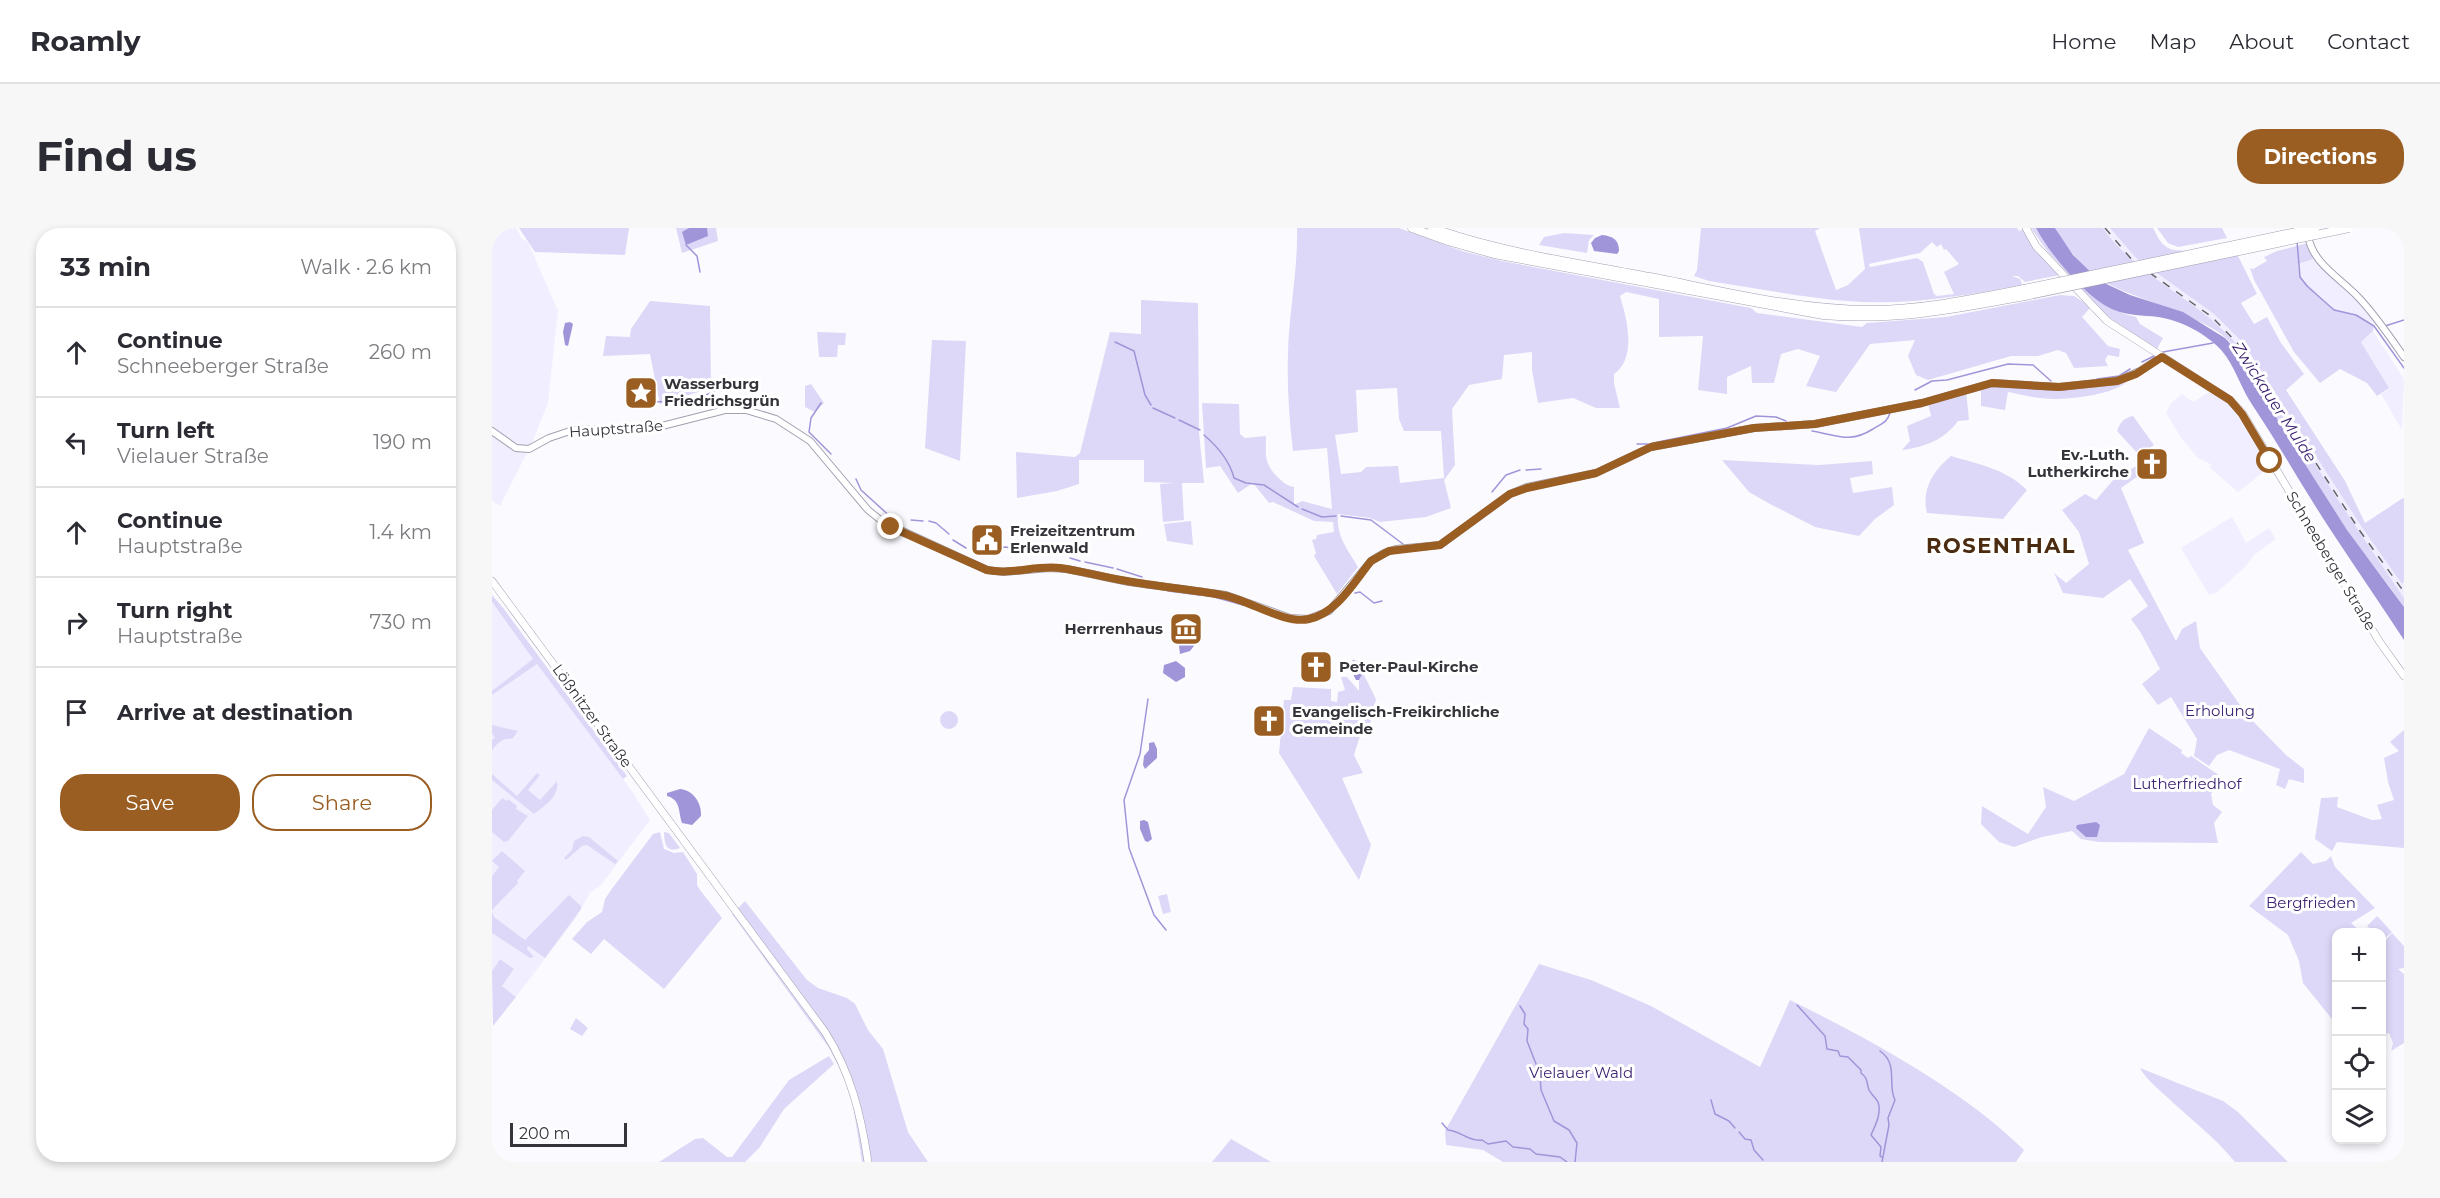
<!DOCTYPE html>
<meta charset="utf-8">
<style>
:root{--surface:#fff;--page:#f7f7f7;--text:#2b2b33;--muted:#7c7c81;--line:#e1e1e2;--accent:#9a5d22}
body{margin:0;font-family:Montserrat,sans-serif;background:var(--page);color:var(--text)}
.controls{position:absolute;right:18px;bottom:18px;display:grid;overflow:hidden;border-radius:12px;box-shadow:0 3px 9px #0003}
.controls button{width:54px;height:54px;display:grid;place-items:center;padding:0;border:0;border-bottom:2px solid var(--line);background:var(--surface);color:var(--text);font:30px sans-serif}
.scale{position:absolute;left:18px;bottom:15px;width:117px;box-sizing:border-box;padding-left:6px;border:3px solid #35343b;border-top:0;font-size:16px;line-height:21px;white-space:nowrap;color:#35343b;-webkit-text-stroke:4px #fff;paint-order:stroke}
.stop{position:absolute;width:18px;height:18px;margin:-14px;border:4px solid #9a5d22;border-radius:50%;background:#fff}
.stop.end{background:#9a5d22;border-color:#fff;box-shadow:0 2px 6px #0008}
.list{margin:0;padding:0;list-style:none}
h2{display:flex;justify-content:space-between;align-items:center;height:78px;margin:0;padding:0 24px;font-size:26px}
h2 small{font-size:20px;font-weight:400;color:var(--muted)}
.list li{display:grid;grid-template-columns:39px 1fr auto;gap:18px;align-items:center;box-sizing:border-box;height:90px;padding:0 24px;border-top:2px solid var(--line)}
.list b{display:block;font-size:22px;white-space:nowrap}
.list p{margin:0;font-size:20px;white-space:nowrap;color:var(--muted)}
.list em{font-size:20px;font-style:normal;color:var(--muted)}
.actions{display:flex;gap:12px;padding:18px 24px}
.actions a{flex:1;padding:14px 0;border:2px solid var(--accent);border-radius:24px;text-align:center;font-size:21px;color:var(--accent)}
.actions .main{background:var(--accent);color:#fff}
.icon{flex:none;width:33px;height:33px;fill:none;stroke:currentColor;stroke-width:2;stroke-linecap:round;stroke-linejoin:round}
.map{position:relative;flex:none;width:1912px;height:934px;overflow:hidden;border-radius:24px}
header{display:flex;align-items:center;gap:36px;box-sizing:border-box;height:84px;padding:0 30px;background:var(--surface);border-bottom:2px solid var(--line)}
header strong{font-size:28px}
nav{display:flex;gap:33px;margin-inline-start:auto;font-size:21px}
.intro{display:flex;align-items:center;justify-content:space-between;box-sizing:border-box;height:144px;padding:0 36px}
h1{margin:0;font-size:42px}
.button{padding:15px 27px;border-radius:24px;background:var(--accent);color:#fff;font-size:21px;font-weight:700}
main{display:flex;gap:36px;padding:0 36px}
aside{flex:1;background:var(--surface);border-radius:24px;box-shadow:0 3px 9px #0003}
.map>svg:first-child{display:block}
</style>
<header>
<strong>Roamly</strong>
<nav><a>Home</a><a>Map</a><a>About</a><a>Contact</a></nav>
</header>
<div class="intro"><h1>Find us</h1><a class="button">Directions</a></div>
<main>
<aside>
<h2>33 min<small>Walk · 2.6 km</small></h2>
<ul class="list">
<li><svg class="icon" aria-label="ahead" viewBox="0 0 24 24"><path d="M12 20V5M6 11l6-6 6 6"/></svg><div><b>Continue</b><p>Schneeberger Straße</p></div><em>260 m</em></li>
<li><svg class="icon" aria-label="left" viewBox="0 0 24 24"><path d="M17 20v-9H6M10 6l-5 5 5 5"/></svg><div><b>Turn left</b><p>Vielauer Straße</p></div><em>190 m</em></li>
<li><svg class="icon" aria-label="ahead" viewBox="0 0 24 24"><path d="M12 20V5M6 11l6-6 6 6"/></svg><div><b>Continue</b><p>Hauptstraße</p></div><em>1.4 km</em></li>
<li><svg class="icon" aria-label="right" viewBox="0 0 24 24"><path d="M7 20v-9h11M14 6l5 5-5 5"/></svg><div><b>Turn right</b><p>Hauptstraße</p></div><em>730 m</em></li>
<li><svg class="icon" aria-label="arrive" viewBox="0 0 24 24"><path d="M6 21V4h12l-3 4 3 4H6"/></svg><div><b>Arrive at destination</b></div></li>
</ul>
<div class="actions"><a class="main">Save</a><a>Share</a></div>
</aside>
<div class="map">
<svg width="1912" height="934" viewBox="0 0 1912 934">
<rect width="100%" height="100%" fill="#fbfbff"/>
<g fill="#f1efff">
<path d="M0,0H24L30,11L36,14L66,83L56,175L40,215L8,278L0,273Z"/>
<path d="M1611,0H1618L1644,30L1722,86L1751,115L1871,301L1912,358V370L1866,304L1747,118L1733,103L1699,75L1641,34Z"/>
<path d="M1821,31L1866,74L1884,97L1864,87L1842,82L1815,58L1808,49L1806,36Z"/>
<path d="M1881,103L1912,151L1910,202L1889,166L1897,161L1869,114Z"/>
<path d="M1717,164L1730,170L1748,188L1778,239L1746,264L1717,239L1720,237L1705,229L1690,211L1674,185L1679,175L1690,166L1701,174Z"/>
<path d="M1740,289L1754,315L1777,300L1784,311L1762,327L1753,339L1724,365L1717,367L1689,320Z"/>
<path d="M0,374L140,563L158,592L109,657L98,665L84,690L24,769L10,758L22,741L8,731L0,743Z"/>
</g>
<g fill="#ddd8f7" fill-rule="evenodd">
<path d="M27,0H151H137L133,27L43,24Z"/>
<path d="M184,0H224L226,13L190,25Z"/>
<path d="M805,0H907L970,23L1010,33L1259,80L1265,85L1370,99L1375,95L1454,89L1568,67L1582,68L1599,79L1590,89L1616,118L1628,121L1627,129L1616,127L1613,132L1616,138L1582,140L1574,125L1566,122L1546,128H1519L1436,152L1424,147L1416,128L1423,112L1378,116L1344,164L1314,158L1328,128L1306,121L1289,126L1282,155H1260L1259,138L1235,149V166L1206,162L1211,108L1167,109V71L1134,64L1128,68C1135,91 1145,130 1122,146V155L1128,180H1104L1081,170L1046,175L1040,142V124L1012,127L1010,151L977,157L960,181L963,237L952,252L959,280L934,289L888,294L878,290L846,286C844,308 855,321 866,339L845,366L822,328L824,325L820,312L824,311L825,307L842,304L841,294L822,293L781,274L777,275L761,255L746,265L728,238L714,240L710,175L747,176L748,206L753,210L774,208C774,216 773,226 775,233C778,243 792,258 802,259V277L810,273L840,281L835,220L801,223C797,191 795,157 796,125C797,83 806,42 805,0ZM905,160L907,191L912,203H949L952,250L908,255L906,238L874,239L869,244L849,246L843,207L866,204L864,162Z"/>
<path d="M1209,0H1328L1323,3L1344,62L1356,57L1373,41L1367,0H1525L1527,3L1532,1L1568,47L1533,54L1526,48H1520L1528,51L1532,61L1529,57C1473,68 1412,78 1355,73C1309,69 1263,60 1217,53L1202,48L1205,42ZM1440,14L1445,19L1449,16L1452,22L1454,21L1467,36L1452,44L1462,66L1445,68L1442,66L1431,34L1425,30L1378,39L1377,36L1428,25Z"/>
<path d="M1539,0H1544C1557,25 1596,69 1622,82C1628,85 1637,87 1644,89L1648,96L1671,110L1665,121L1622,94L1613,86L1555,23Z"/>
<path d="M1563,0H1611C1646,49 1702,69 1741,112C1766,140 1784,175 1804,206C1839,262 1875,316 1912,370V379C1894,352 1873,328 1855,302C1835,272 1815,241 1797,210C1779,182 1756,132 1734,110C1721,99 1706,93 1690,86C1631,60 1599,62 1563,0Z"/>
<path d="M1618,0H1661C1664,5 1667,13 1672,17C1686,30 1722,17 1739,14L1765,66L1749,75L1762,96L1775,89L1789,115L1812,146L1794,162L1853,253L1873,295L1911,270L1912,271V354L1910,356L1871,301L1751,115L1722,86L1644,30Z"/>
<path d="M1665,0H1730L1735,10L1686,19L1676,15Z"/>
<path d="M1072,5L1102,7L1097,12L1095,25L1047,17L1052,9Z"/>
<path d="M1816,15L1821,31L1806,36L1808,49L1836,77L1847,83L1864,87L1882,98L1881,103L1869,114L1897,160L1885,168L1875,155L1848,141L1828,155L1802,124L1762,52L1758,40L1761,41L1775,33L1772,29L1785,23Z"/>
<path d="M649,72L706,75L707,204L712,255H690L692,292L671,294L668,256L683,255L652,254V232H587V256L565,263L525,270L524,224L583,229L588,225L618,104L649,106Z"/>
<path d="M158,73L218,78L219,160L168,176L158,126L111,128L114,108L138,109L139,101Z"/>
<path d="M325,104L354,105L353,117H346L345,129H327Z"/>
<path d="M440,112L474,113L468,233L433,220Z"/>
<path d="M1636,151C1629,166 1579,171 1562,171C1547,171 1531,167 1516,164L1513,182L1489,178V159C1515,156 1540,162 1565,162C1588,162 1614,157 1636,151Z"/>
<path d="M319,156L332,175L323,184L313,179V158Z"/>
<path d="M1474,163L1477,192L1466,193C1452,212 1433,219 1410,222L1418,213L1415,198L1439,188L1436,175Z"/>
<path d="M1641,188L1662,217L1647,227L1625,203C1628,194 1632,190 1641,188Z"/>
<path d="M1459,228C1486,236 1514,241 1535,262L1511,291L1435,285C1429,261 1442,242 1459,228Z"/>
<path d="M1230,232L1327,237L1380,233L1381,246L1358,250L1361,265L1400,259L1402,277L1383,291L1367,308L1323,299L1278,276L1257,264Z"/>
<path d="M1646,237L1652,244L1629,260L1652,315L1636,322L1684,413L1690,401L1704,393L1708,420L1755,487L1794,527L1812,541V555L1797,551L1793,561L1784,557L1788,541L1737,522L1725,527L1717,538L1702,528L1705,511L1679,469L1666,477L1650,456L1668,441L1649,405L1639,391L1656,378L1638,351L1611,370L1571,365L1562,345L1574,355L1597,336L1587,304L1570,282L1593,266L1604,272L1628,244L1633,245Z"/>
<path d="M699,293L701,317L675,313L672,296Z"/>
<path d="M0,367L12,381L135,548L131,551L45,436L0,467V463L41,431L0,374Z"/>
<path d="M871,445L884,471L876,505L868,508L862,527L871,545L850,550L879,617L867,652L787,525L792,472H799L801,459L839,461V473L845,474L846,464L853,462L849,449H855L867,463V452Z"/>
<circle cx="457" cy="492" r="9"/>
<path d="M0,497L26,503L20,511C10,510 6,515 0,522V512L3,510L0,505Z"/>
<path d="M1657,500L1690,522L1689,525L1696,530L1699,528L1731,550L1719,566L1721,577L1730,584L1722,595L1726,615L1607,614L1589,611L1580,603L1550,609L1522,619L1507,614L1489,596L1490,578L1536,606L1554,579L1551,559L1582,573L1632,546Z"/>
<path d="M1912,502V620L1845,614L1840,623L1823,611L1829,570L1846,569L1845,579L1880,592L1890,591L1885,577L1902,572L1896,554L1892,530L1907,523L1898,514Z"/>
<path d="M45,545L48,547L36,562L48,572L65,553C68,568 53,578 42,586L0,552V546L25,568Z"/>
<path d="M10,570L15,573L16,571L25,578L24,581L36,588L16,613L12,614L0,604V582Z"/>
<path d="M168,604L172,621L182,625L191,624L205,646V657L208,662L230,690L172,761L112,711L99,726L80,711L95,694L110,684L113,671L119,662L161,606Z"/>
<path d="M172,604L177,605L188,620C174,626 172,615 172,604Z"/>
<path d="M91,608L97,609L126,633L123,636L95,617L90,618L74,632L72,630L80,622L82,613Z"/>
<path d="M10,623L33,643L25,653L26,655L0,682V648L7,639L0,633Z"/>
<path d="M1809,624L1821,636L1834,633L1839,628L1843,639L1883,680L1859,695L1869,704H1844V796L1811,755L1807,733L1796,707L1757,678Z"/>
<path d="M675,666L679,684L671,686L666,668Z"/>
<path d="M77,667L89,678V681L53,730L36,718L35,721L42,729L38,730L0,705V684L2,689L33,712Z"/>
<path d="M253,673L315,752L326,760L355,770L363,776L376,802L391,821L416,904L436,934H370L361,877L353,850L337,820L240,686Z"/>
<path d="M1885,688L1900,704L1890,713V704H1882L1875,698Z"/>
<path d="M1900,705L1912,718V740L1906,741L1912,746V815L1899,823L1901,815L1897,805L1890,807V725L1893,727L1890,724V716Z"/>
<path d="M8,731L22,741L10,758L24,769L1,798L0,743Z"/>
<path d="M1047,736L1099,752L1159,778L1268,839L1298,772C1377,811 1470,861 1532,922L1524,934H1011L991,922L954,917L953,903Z"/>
<path d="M84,790L96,800L90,808L78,801Z"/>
<path d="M337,828L342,836L292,881L268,919L253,934H167L203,911L211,910L235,929H240L297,852Z"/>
<path d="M1648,840L1731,873L1746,884L1796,934H1743C1723,909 1697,890 1674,868C1664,859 1654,851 1648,840Z"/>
<path d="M739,911L779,934H720Z"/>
</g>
<g fill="#a195d9">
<path d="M197,0H215L216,8L194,17L190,4Z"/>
<path d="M1544,0H1563L1581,27L1608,53L1638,67L1691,84L1733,110L1746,124L1797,211L1855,302L1912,379V412C1887,374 1861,336 1836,298C1810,258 1787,217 1761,178C1749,161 1743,138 1730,123C1715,106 1688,92 1666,89C1650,87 1637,88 1622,82C1595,71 1557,25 1544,0Z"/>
<path d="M1110,7C1121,8 1127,12 1127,23L1125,26L1102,23L1099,15L1103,10Z"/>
<path d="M78,94L81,96L76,118L73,117L71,104L73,95Z"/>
<path d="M163,154L165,166L161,176H148L142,173L141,156Z"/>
<path d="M691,411H701L702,418L698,423L688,426L687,418Z"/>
<path d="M861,432L870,435L871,445L867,452H864L858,440Z"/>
<path d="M684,433L693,440V449L684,454L671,445L672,437Z"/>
<path d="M662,514L665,521V530L653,541L651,537L652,528L657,522V515Z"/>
<path d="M188,561C201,562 210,575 209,588L200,597L190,595C186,583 189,572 175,568V565Z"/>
<path d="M652,592L656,594L660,611L656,614L653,613L648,601V593Z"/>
<path d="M1604,594L1608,597L1605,609H1594L1584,600L1585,597Z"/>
</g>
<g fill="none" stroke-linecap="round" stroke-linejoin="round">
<g stroke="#a195d9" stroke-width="1.5">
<path d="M1805,13L1808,49L1815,58L1842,82L1864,87L1882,98L1912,140"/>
<path d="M194,17L205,28L208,44"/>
<path d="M1893,98L1912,92"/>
<path d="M623,114L642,123L653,167L659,177"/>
<path d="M1671,124L1721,115"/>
<path d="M1650,134L1662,128"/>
<path d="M1605,151L1627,148L1638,141"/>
<path d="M1423,162L1440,153L1455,152L1516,136L1541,137L1559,153"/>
<path d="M162,174L203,172L223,163L238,162"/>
<path d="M329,175L319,190L317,204L339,226"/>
<path d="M661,180L683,190"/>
<path d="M687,192L708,202"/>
<path d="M1320,203C1345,207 1357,216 1381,201C1389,196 1395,195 1398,185"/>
<path d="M712,207C726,219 738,234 742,250L754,255L772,257L806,279"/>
<path d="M1161,215L1235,200L1264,188L1284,189L1294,193"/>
<path d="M1145,216H1156"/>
<path d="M1034,242L1049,241"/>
<path d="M364,251L369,262L402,292"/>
<path d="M1000,264L1014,247L1028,242"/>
<path d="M810,281L830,289L844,288"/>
<path d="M849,288L879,292L911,316"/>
<path d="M419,292L431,293"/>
<path d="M437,293L444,295L457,306"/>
<path d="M461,312L474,320"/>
<path d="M500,320L514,319L534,324"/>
<path d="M537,324L550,325"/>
<path d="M578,330L588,333"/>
<path d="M593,334L621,340"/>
<path d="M625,341L650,349"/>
<path d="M676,363L708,367"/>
<path d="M863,365L868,364L882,375L890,373"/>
<path d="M722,369L751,377"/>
<path d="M656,471L648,526L632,572L637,620L662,687L674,702"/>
<path d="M1305,777L1333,808L1335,821L1346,823L1348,828L1356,829L1369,842V845C1377,851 1374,855 1377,862C1379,866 1384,870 1386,874C1390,885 1383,898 1379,907L1389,919L1388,928L1390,929"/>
<path d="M1028,778L1033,786L1032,796L1036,801L1035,813L1048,846L1049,862L1062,893L1077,902L1085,915L1083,934"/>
<path d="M1388,823C1407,836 1395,857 1403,872L1396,890L1397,897L1390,934"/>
<path d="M1219,872L1223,886L1237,893L1243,900"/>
<path d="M950,895L956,902C968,903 978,914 990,912L996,916L1014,913L1021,919L1038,921L1044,926L1068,929L1075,934"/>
<path d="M1247,904L1253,911L1259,912L1262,922L1271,932"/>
</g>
<g stroke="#a2a0b1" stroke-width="8">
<g id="secondary">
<path d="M1816,7C1820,36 1849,50 1867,70C1884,88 1898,109 1912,129"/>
<path d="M0,203L24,220L37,221L57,210L81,202L162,200L233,182H254L284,191L318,213L376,282L391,294L495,342L512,344L557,340L575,341L637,354L734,367L798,390L816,391L837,383L879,333L892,325L904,321L948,317L1018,266L1035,259L1104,245L1159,219L1262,200L1323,196L1430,175L1500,155L1567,159L1625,153L1648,143L1669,129"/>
</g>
</g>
<g stroke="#a2a0b1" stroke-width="8">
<g id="primary">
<path d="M1534,0L1544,18L1615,93L1738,172L1751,186L1887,413L1912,448"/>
<path d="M0,353L333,804C359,845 369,887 376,934"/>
</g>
</g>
<g stroke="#a2a0b1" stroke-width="9">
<g id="motorway">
<path d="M920,0L956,13L1002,26L1331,87C1404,93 1463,81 1533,68"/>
<path d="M940,0C1010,25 1085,35 1158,49C1230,63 1304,82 1378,82C1430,82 1481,71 1532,61"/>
</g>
</g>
<use href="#secondary" stroke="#fff" stroke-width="6"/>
<use href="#primary" stroke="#fff" stroke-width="7"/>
<use href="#motorway" stroke="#fff" stroke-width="8"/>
<path stroke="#64636a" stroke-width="1.5" stroke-dasharray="8 8" stroke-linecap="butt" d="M1613,0L1641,33L1720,89L1748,118L1868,303L1912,364"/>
<g stroke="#a2a0b1" stroke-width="9" stroke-linecap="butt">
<g id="motorway-bridge">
<path d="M1532,61L1823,0"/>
<path d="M1533,68L1857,0"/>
</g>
</g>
<use href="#motorway-bridge" stroke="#fff" stroke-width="8"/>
</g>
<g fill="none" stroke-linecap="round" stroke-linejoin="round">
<path stroke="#9a5d22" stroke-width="8" d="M399,299L495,342C520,347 544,337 568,340C591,343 613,350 635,353C667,359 699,361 730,367C755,371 793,397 817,391C845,385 862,354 879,333L897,323L948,317L1018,266L1035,260L1104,245L1159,219L1262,200L1323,196L1430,175L1500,155L1567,159L1625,153L1644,146L1670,129L1738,172L1750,186L1778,233"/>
</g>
<defs>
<g id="sight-square" transform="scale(1.725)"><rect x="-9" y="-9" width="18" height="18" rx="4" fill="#9a5d22" stroke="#fff"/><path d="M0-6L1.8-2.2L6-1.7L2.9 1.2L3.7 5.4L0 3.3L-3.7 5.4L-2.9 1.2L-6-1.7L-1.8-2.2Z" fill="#fff"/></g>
<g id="church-square" transform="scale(1.725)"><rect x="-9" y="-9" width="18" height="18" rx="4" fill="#9a5d22" stroke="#fff"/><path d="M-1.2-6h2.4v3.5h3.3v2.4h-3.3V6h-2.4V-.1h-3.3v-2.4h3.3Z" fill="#fff"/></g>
<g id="civic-square" transform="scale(1.725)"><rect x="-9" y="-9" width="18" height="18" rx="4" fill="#9a5d22" stroke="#fff"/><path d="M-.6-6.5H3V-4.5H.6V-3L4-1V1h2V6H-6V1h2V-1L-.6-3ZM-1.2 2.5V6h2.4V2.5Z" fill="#fff"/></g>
<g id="museum-square" transform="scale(1.725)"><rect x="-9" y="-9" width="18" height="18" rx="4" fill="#9a5d22" stroke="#fff"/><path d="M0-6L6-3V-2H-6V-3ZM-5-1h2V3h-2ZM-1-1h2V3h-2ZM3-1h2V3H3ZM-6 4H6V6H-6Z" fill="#fff"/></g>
</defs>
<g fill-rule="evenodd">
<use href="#sight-square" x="149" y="165"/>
<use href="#church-square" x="1660" y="236"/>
<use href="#civic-square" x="495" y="312"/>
<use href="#museum-square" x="694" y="401"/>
<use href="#church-square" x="824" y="439"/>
<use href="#church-square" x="777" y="493"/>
</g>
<g text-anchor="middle" stroke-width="6" stroke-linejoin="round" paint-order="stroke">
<g font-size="15" font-weight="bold" fill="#35343b" stroke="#fff" text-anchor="start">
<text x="172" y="161">Wasserburg<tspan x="172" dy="17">Friedrichsgrün</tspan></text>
<text x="1637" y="232" text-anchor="end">Ev.-Luth.<tspan x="1637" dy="17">Lutherkirche</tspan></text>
<text x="518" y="308">Freizeitzentrum<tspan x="518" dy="17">Erlenwald</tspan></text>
<text x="671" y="406" text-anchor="end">Herrrenhaus</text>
<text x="847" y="444">Peter-Paul-Kirche</text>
<text x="800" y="489">Evangelisch-Freikirchliche<tspan x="800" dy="17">Gemeinde</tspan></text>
</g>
<g font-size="15" fill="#35343b" stroke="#fff">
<text transform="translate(124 201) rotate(-4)" y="5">Hauptstraße</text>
<text transform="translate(1839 333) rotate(59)" y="5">Schneeberger Straße</text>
<text transform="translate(100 488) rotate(54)" y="5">Lößnitzer Straße</text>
</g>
<g font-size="15" fill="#3e2575" stroke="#fff">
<text x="1728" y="488">Erholung</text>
<text x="1695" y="561">Lutherfriedhof</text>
<text x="1819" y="680">Bergfrieden</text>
<text x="1089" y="850">Vielauer Wald</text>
</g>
<g font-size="16" font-style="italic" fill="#361b6b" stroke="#fff">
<text transform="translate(1783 174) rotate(57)" y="6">Zwickauer Mulde</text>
</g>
<g font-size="21" font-weight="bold" letter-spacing="1.5" fill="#4b2c11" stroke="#fff">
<text x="1509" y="325">ROSENTHAL</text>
</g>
</g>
</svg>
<div class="controls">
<button>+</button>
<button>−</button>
<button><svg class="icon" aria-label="locate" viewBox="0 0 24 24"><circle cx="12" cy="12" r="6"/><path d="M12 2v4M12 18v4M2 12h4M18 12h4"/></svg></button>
<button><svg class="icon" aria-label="layers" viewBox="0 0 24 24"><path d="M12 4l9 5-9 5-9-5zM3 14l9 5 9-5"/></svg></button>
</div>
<div class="scale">200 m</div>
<div class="stop" style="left:1778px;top:233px"></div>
<div class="stop end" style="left:399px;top:299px"></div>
</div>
</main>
